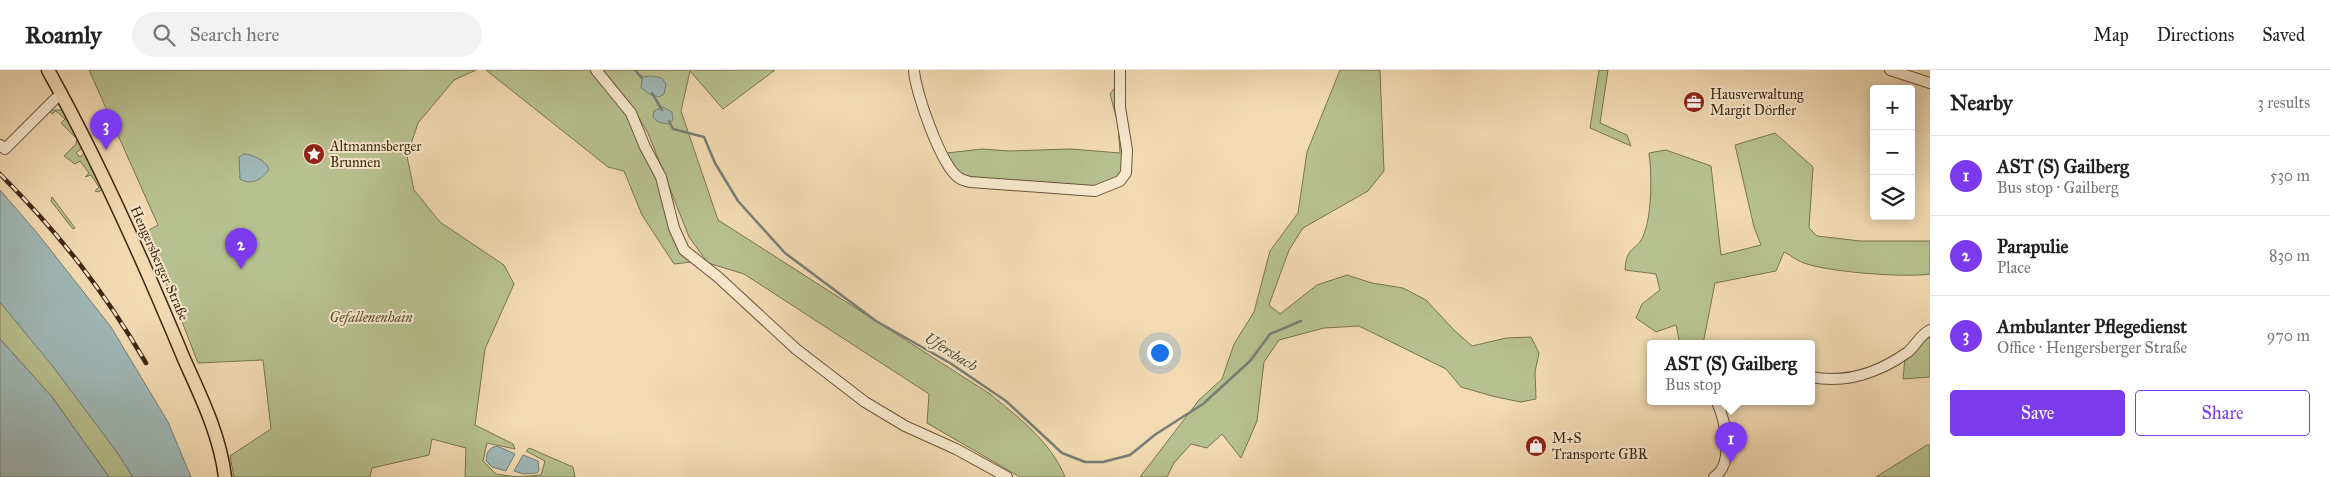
<!DOCTYPE html>
<meta charset="utf-8">
<style>
:root{--surface:#fff;--page:#f2f2f2;--text:#222;--muted:#767676;--line:#e0e0e0;--accent:#7c3aed}
body{margin:0;font-family:"IM FELL Great Primer",serif;background:var(--page);color:var(--text)}
.controls{position:absolute;right:15px;top:15px;display:grid;overflow:hidden;border-radius:5px;box-shadow:0 2px 12px #0003}
.controls button{width:45px;height:45px;display:grid;place-items:center;padding:0;border:0;border-bottom:1px solid var(--line);background:var(--surface);color:var(--text);font:25px sans-serif}
.you{position:absolute;left:1159px;top:282px;width:18px;height:18px;margin:-12px;border:4px solid #fff;border-radius:50%;background:#1a73e8;box-shadow:0 0 0 8px #1a73e833}
.badge{display:grid;place-items:center;width:32px;height:32px;border-radius:50%;background:var(--accent);color:#fff;font-size:16px;font-weight:700}
.pin{position:absolute;translate:-50% -41px;filter:drop-shadow(0 1px 2px #0008)}
.pin::after{content:'';position:absolute;top:26px;width:18px;height:15px;background:inherit;clip-path:polygon(0 0,100% 0,50% 100%)}
.popup{position:absolute;left:1647px;top:270px;width:168px;height:65px;box-sizing:border-box;display:grid;place-content:center;border-radius:5px;background:var(--surface);filter:drop-shadow(0 1px 4px #0005);font-size:16px;white-space:nowrap;color:var(--muted)}
.popup b{font-size:19px;color:var(--text)}
.popup::after{content:'';position:absolute;left:50%;top:100%;margin-left:-10px;border:10px solid transparent;border-top-color:var(--surface)}
.list{margin:0;padding:0;list-style:none}
h2{display:flex;justify-content:space-between;align-items:center;height:65px;margin:0;padding:0 20px;font-size:21px}
h2 small{font-size:16px;font-weight:400;color:var(--muted)}
.list li{display:grid;grid-template-columns:32px 1fr auto;gap:15px;align-items:center;box-sizing:border-box;height:80px;padding:0 20px;border-top:1px solid var(--line)}
.list b{display:block;font-size:19px;white-space:nowrap}
.list p{margin:0;font-size:16px;white-space:nowrap;color:var(--muted)}
.list em{font-size:16px;font-style:normal;color:var(--muted)}
.actions{display:flex;gap:10px;padding:15px 20px}
.actions a{flex:1;padding:11px 0;border:1px solid var(--accent);border-radius:5px;text-align:center;font-size:18px;color:var(--accent)}
.actions .main{background:var(--accent);color:#fff}
.icon{flex:none;width:28px;height:28px;fill:none;stroke:currentColor;stroke-width:2;stroke-linecap:round;stroke-linejoin:round}
.map{position:relative;flex:none;width:1930px;height:407px;overflow:hidden}
header{display:flex;align-items:center;gap:30px;box-sizing:border-box;height:70px;padding:0 25px;background:var(--surface);border-bottom:1px solid var(--line)}
header strong{font-size:24px}
nav{display:flex;gap:28px;margin-inline-start:auto;font-size:18px}
.search{width:350px;height:45px;background:var(--page);display:flex;align-items:center;gap:12px;box-sizing:border-box;padding:0 18px;border-radius:28px;color:var(--muted);font-size:19px}
main{display:flex}
aside{flex:1;background:var(--surface)}
.map>svg:first-child{display:block}
</style>
<header>
<strong>Roamly</strong>
<div class="search"><svg class="icon" aria-label="search" viewBox="0 0 24 24"><circle cx="10" cy="10" r="6"/><path d="M15 15l6 6"/></svg>Search here</div>
<nav><a>Map</a><a>Directions</a><a>Saved</a></nav>
</header>
<main>
<div class="map">
<svg width="1930" height="407" viewBox="0 0 1930 407">
<rect width="100%" height="100%" fill="#f2dbb3"/>
<filter id="stains"><feTurbulence type="fractalNoise" baseFrequency=".004" numOctaves="4"/><feColorMatrix values="0 0 0 0 .2 0 0 0 0 .09 0 0 0 0 .02 0 0 0 .5 -.17"/></filter>
<radialGradient id="worn" r=".72"><stop offset=".6" stop-color="#630" stop-opacity="0"/><stop offset="1" stop-color="#630" stop-opacity=".3"/></radialGradient>
<g fill="#b7c18f" stroke="#7a7450">
<path d="M89,0H476L454,10L418,53L407,86L414,120L440,152L504,195L514,214L485,279L475,355L513,374L515,379L487,373L483,391L496,404L517,407L541,405L545,391L526,381L529,378L573,397L575,407H465L466,378L432,369L429,385L372,398L370,407H234L230,386L271,359L263,290L198,293L171,223L142,164L158,155Z"/>
<path d="M486,0H593L622,36L655,102L680,178L691,192L674,194L642,145L624,101L608,97Z"/>
<path d="M603,0H775L723,39L690,1L681,41L718,150L990,324C1018,347 1051,372 1065,407H1020L927,353L929,324L744,204L708,193L689,167L648,63L630,33Z"/>
<path d="M1340,0H1380L1384,101L1368,121L1303,158L1289,180L1269,235L1280,244L1317,215L1347,205L1372,213L1403,218L1426,230L1454,260L1472,276L1506,268L1531,267L1539,283L1535,302L1536,329L1521,332L1496,327L1461,317L1446,299L1359,256L1324,258L1279,270L1264,292L1257,351L1241,388L1222,364L1207,378L1191,374L1174,393L1167,407H1140L1199,330L1222,309L1234,274L1254,242L1270,181L1298,143L1307,82Z"/>
<path d="M1599,0H1608L1600,53L1627,65L1631,76L1590,58Z"/>
<path d="M1116,16L1115,27L1124,79V100L1119,108L1097,117L970,107L958,102L947,83L982,79L1009,81L1071,79L1120,83L1118,54L1110,24Z"/>
<path d="M49,40H61L65,43L83,77L76,83L80,87L86,82L103,118L99,122L95,121L99,117L91,105L85,107L89,103L80,91L75,94L64,86L76,74L77,69L61,53L65,49L56,41L52,44Z"/>
<path d="M1775,63L1813,97L1809,158L1817,166L1860,171H1930V204C1906,208 1827,202 1804,193C1797,191 1791,185 1784,182L1776,201L1715,213L1703,274H1680L1676,255L1656,262L1636,248L1642,234L1660,220L1656,204L1625,200C1626,175 1638,181 1644,164C1652,144 1652,104 1649,83L1666,80L1711,96L1721,185L1761,175L1754,157L1735,75Z"/>
<path d="M52,127L75,158L73,159L51,131Z"/>
<path d="M0,232C47,288 95,345 133,407H109L52,327L0,269Z"/>
<path d="M1930,264V307L1903,309L1905,287Z"/>
<path d="M1927,375H1930V407H1876Z"/>
</g>
<g fill="#9fb8b7" stroke="#787e75">
<path d="M651,6L662,8L666,14L664,24L659,27L651,25L641,18L642,7Z"/>
<path d="M663,37L672,42L673,50L668,54L658,52L653,47L654,41Z"/>
<path d="M244,84C254,85 265,90 269,99C263,109 251,116 240,109L239,87Z"/>
<path d="M0,120L38,164L111,257L168,352L191,407H133L119,385L54,298L0,232Z"/>
<path d="M0,269L52,327L109,407H0Z"/>
<path d="M497,376L515,384L506,401L492,397L486,391C487,382 488,378 497,376Z"/>
<path d="M523,385L538,391L539,400L537,403L524,404L514,401Z"/>
</g>
<g fill="none" stroke-linecap="round" stroke-linejoin="round">
<g stroke="#787e75" stroke-width="2.5">
<path d="M635,0L642,8"/>
<path d="M652,23L662,40"/>
<path d="M669,51L673,59L704,67L715,93L738,131L785,183L876,251L950,293L1006,331L1062,383L1085,392H1103L1130,385L1156,364L1203,334L1250,291L1270,264L1301,251"/>
</g>
<g stroke="#6a543a" stroke-width="12">
<g id="minor">
<path d="M596,0L631,43L645,77L661,107L674,158L684,180L718,207L796,279L865,332L905,356L956,379L1007,407"/>
<path d="M914,0C915,21 941,96 959,108C962,110 966,111 970,112L1095,121L1120,111L1126,103L1127,80L1120,37V0"/>
<path d="M1890,0L1930,13"/>
<path d="M0,75L5,79L55,29L62,25"/>
<path d="M1811,307C1846,314 1880,302 1908,282C1916,275 1920,265 1930,260"/>
<path d="M1714,407C1735,394 1725,350 1717,332"/>
</g>
</g>
<g stroke="#3d2711" stroke-width="15">
<path id="major" d="M48,0C100,93 143,190 184,289C201,327 220,365 225,407"/>
</g>
<use href="#minor" stroke="#f7e8ce" stroke-width="10"/>
<use href="#major" stroke="#f2dbb3" stroke-width="12"/>
<g stroke="#3d2711" stroke-width="4.5">
<path id="rail" d="M0,104C59,163 104,221 146,293"/>
</g>
<use href="#rail" stroke="#f7e8ce" stroke-width="2.5" stroke-dasharray="8" stroke-linecap="butt"/>
</g>
<defs>
<g id="office-disc" transform="scale(1.125)"><circle r="9.5" fill="#8f2418" stroke="#f7e8ce"/><path d="M-6-3h4V-5.5h4V-3h4V5H-6ZM-1-4.5V-3h2v-1.5ZM-6 0V1H6V0Z" fill="#fff"/></g>
<g id="sight-disc" transform="scale(1.125)"><circle r="9.5" fill="#8f2418" stroke="#f7e8ce"/><path d="M0-6L1.8-2.2L6-1.7L2.9 1.2L3.7 5.4L0 3.3L-3.7 5.4L-2.9 1.2L-6-1.7L-1.8-2.2Z" fill="#fff"/></g>
<g id="shop-disc" transform="scale(1.125)"><circle r="9.5" fill="#8f2418" stroke="#f7e8ce"/><path d="M-5-2.5h2.3a2.7 3.5 0 0 1 5.4 0H5L5.5 6h-11ZM-1.5-2.5h3a1.5 2.3 0 0 0-3 0Z" fill="#fff"/></g>
</defs>
<g fill-rule="evenodd">
<use href="#office-disc" x="1694" y="32"/>
<use href="#sight-disc" x="314" y="84"/>
<use href="#shop-disc" x="1536" y="376"/>
</g>
<g text-anchor="middle" stroke-width="4" stroke-linejoin="round" paint-order="stroke">
<g font-size="14" fill="#3d2711" stroke="#f7e8ce" text-anchor="start">
<text x="1710" y="29">Hausverwaltung<tspan x="1710" dy="16">Margit Dörfler</tspan></text>
<text x="330" y="81">Altmannsberger<tspan x="330" dy="16">Brunnen</tspan></text>
<text x="1552" y="373">M+S<tspan x="1552" dy="16">Transporte GBR</tspan></text>
</g>
<g font-size="14" fill="#3d2711" stroke="#f7e8ce">
<text transform="translate(160 193) rotate(66)" y="5">Hengersberger Straße</text>
</g>
<g font-size="14" font-style="italic" fill="#5c4e30" stroke="#f7e8ce">
<text x="371" y="252">Gefallenenhain</text>
</g>
<g font-size="15" font-style="italic" fill="#564b3a" stroke="#f7e8ce">
<text transform="translate(951 282) rotate(32)" y="5">Ufersbach</text>
</g>
</g>
<rect width="100%" height="100%" filter="url(#stains)"/>
<rect width="100%" height="100%" fill="url(#worn)"/>
</svg>
<div class="controls">
<button>+</button>
<button>−</button>
<button><svg class="icon" aria-label="layers" viewBox="0 0 24 24"><path d="M12 4l9 5-9 5-9-5zM3 14l9 5 9-5"/></svg></button>
</div>
<div class="you"></div>
<div class="pin badge" style="left:1731px;top:393px">1</div>
<div class="popup"><b>AST (S) Gailberg</b>Bus stop</div>
<div class="pin badge" style="left:241px;top:199px">2</div>
<div class="pin badge" style="left:106px;top:80px">3</div>
</div>
<aside>
<h2>Nearby<small>3 results</small></h2>
<ul class="list">
<li><span class="badge">1</span><div><b>AST (S) Gailberg</b><p>Bus stop · Gailberg</p></div><em>530 m</em></li>
<li><span class="badge">2</span><div><b>Parapulie</b><p>Place</p></div><em>830 m</em></li>
<li><span class="badge">3</span><div><b>Ambulanter Pflegedienst</b><p>Office · Hengersberger Straße</p></div><em>970 m</em></li>
</ul>
<div class="actions"><a class="main">Save</a><a>Share</a></div>
</aside>
</main>
